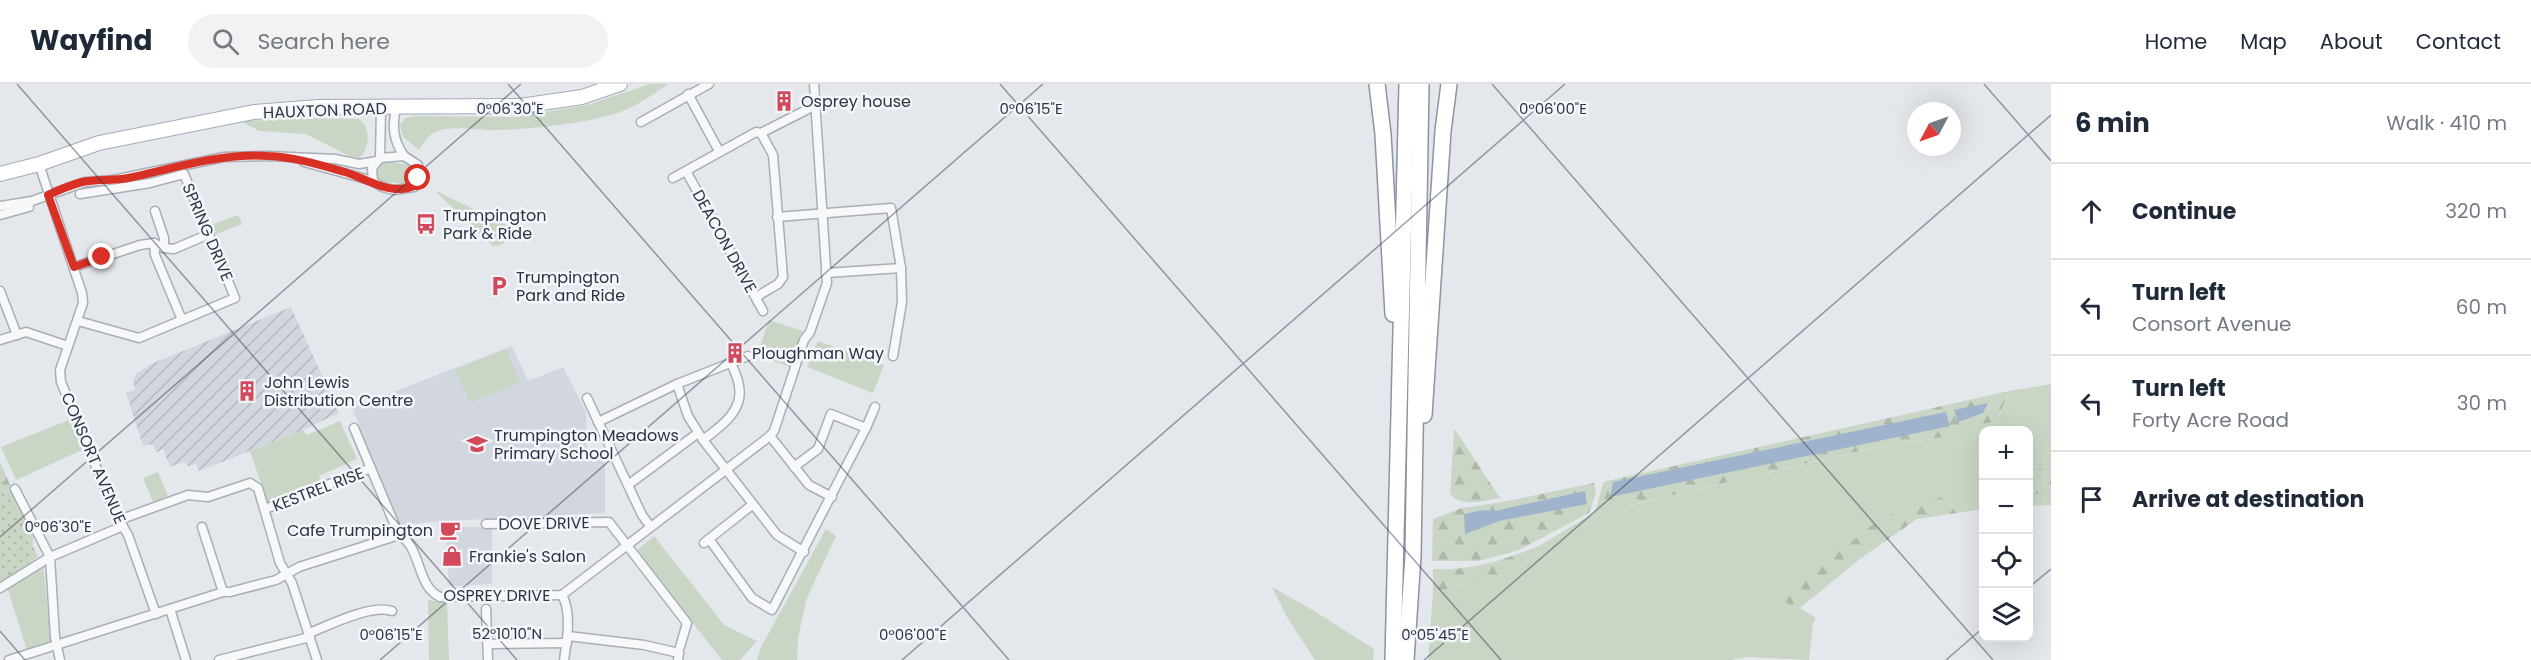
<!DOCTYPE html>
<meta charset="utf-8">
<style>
:root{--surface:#fff;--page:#f2f2f3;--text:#1f2937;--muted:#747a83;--line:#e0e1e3}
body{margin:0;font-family:Poppins,sans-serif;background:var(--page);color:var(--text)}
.controls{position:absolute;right:18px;bottom:18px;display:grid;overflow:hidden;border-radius:12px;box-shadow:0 6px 24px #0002}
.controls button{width:54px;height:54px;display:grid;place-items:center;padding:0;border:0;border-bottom:2px solid var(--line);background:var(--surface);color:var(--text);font:30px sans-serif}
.compass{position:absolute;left:1907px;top:18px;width:54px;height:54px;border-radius:50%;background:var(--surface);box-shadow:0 6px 24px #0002;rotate:229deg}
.stop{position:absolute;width:18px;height:18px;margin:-14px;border:4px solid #d93025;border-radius:50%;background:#fff}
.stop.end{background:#d93025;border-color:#fff;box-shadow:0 2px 6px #0008}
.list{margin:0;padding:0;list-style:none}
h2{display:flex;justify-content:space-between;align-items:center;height:78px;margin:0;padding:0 24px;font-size:26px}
h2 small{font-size:20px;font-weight:400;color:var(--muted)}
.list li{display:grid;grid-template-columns:39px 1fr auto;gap:18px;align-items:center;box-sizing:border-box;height:96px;padding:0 24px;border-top:2px solid var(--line)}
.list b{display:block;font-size:22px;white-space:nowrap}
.list p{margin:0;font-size:20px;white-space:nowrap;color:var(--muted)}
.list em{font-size:20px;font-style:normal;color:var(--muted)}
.icon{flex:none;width:33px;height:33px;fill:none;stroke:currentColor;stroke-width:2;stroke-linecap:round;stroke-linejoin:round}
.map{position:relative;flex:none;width:2051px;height:576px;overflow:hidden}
header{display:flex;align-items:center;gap:36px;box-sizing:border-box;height:84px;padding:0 30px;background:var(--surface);border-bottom:2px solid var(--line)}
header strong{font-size:28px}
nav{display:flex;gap:33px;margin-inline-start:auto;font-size:21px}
.search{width:420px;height:54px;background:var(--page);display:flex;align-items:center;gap:15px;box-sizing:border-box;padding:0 21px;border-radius:33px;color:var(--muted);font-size:22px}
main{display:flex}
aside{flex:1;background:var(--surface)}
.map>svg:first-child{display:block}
</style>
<header>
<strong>Wayfind</strong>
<div class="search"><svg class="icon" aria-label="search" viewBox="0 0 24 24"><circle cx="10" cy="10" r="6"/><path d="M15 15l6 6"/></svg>Search here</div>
<nav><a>Home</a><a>Map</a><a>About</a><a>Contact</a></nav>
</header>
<main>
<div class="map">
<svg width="2051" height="576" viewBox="0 0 2051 576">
<defs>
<pattern id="industrial-furrows" width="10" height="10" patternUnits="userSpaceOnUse" patternTransform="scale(1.5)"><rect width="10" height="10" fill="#d2d6de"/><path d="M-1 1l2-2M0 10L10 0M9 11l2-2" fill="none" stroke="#b4b8c0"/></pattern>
<pattern id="forest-firs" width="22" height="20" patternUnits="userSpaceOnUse" patternTransform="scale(1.5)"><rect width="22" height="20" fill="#c9d6c5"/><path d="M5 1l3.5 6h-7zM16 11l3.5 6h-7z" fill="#adb8ab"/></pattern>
<pattern id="garden-dots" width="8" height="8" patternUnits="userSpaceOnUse" patternTransform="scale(1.5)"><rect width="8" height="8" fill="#c9d6c5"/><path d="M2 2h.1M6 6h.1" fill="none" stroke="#adb8ab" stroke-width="1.8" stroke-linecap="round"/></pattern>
</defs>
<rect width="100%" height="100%" fill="#e4e7ec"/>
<g fill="#d2d6de">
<path d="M512,262L528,297L563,283L586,328L587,371L605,375V429L429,438L400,442L352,324Z"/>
<path d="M446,443H492V500L449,502Z"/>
</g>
<path fill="url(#industrial-furrows)" d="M291,223L339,329L303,346L199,387L196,380L188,382L184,378L170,383L163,365L157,368L152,360L143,362L126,309L135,306L133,297L136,290L151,280Z"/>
<g fill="#c9d6c5">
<path d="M650,0H668C655,9 640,20 625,26C594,39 532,45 498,46C482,47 451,41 438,47C429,50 424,58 419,66L403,53L400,41L405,34L415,32L514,33L587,21Z"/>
<path d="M309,34L359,35C371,44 370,63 360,74L349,72L306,50L259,47L241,37Z"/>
<path d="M388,78L411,81L415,86V94L409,99H384L378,94L377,87L381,80Z"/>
<path d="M434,106L505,140L510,148C507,158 504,161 493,162Z"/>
<path d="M238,131L242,140L214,151L209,142Z"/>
<path d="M769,236L803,247L790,283L757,271Z"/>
<path d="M818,257L884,281L873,309L807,283Z"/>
<path d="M506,265L520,298L470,319L455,286Z"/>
<path d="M2051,300V382L2029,387L2028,346H1984L1983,396L1972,398L1979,426L1983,425L1957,429L1942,413L1919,422L1792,523L1800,524L1816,534L1813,539L1809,576L1747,573L1731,576H1428L1433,509L1506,490L1539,470V462L1595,428L1603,399L1607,397L1604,421L1607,427L1873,364L1956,351L1972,342L1997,337L2009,307Z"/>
<path d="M69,336L82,366L16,396L1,363Z"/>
<path d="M340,337L357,375L319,392L321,400L268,420L250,367L303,346L307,351Z"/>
<path d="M158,388L168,412L153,418L143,394Z"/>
<path d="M2051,408V421L2029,422L2028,411Z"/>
<path d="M826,445L836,452L806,516L798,554L797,576H757L761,563Z"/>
<path d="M654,452L724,541L757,557L740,576H722L636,467Z"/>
<path d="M43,479L51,558L27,566L7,503Z"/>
<path d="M1272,503L1314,527L1374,565L1373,576H1315L1287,533Z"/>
<path d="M428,516L447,519L449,576H429Z"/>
</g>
<g fill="url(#forest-firs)">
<path d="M2009,307L1997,337L1972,342L1956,351L1872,364L1606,427L1604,421L1607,397Z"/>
<path d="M1454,346L1456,347L1500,414C1483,417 1462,424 1450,410Z"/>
<path d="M0,378L33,453L31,481L0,504Z"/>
<path d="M2051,382V408L2029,411V387Z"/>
<path d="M1983,396V424L1979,426L1971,398Z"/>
<path d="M1594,399L1596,409L1589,429L1519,466L1479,477H1432L1433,435L1462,424L1503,418Z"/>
<path d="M1942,413L1957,429L1917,435L1861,474L1800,524L1792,523L1786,518L1787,509L1882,433Z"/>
<path d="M1539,462V470L1506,490L1433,509V485C1472,487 1503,476 1539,462Z"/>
</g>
<path fill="url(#garden-dots)" d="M0,392L38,473L0,496Z"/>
<g fill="#9fb4cc">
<path d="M1988,319L1983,329L1958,338L1954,326Z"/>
<path d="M1946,328L1950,342L1610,413L1613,398Z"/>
<path d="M1585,407L1587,420L1499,437L1465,450L1464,430L1483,426L1495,427Z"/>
</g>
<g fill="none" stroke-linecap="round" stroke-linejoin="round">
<g stroke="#a9aeb7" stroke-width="11">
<g id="street">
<path d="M688,10L719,67"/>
<path d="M396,24C392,42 393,56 404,72"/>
<path d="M641,38L709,0"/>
<path d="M380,74L381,24"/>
<path d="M304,78L373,97L382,103L394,106L414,103L419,95L418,81L404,72L380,74L372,84L373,97"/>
<path d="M39,80L82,209L83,219L60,286L61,298L115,429L128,451L156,530"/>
<path d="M686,87L763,227"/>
<path d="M673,94L756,48L761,49L814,22"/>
<path d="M0,122L32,117L85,98L113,96L224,73L268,72L335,75L359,80L377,77"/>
<path d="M155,127L164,154V164"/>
<path d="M0,131L29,123"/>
<path d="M777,133L891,124L901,184L826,189"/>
<path d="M154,159L155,171L182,236"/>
<path d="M74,183L140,161L154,159L164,164L174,165L209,150"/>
<path d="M0,207L17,251"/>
<path d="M756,213L778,200L783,193L773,71L761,49"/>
<path d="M78,237L139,254L235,214L184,90L150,99L80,110"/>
<path d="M0,256L26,248L68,262"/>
<path d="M893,272L902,218L901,184"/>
<path d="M677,300L688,332L703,356L777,451L804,468"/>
<path d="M587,314L642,431L650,442"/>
<path d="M598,338L677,300L748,272"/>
<path d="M354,344L399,451"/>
<path d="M866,344L875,323"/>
<path d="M770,352L809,401L832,413"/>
<path d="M703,356C720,343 744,327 739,302C738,294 734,286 731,279"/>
<path d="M628,401L698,349"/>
<path d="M15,405L50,473L55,553L60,576"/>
<path d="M265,425L371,384"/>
<path d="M119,436L188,411L208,413L250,399L258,404L280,479L292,499L317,576"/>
<path d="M486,440L609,438L687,539L680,563"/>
<path d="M202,443L223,508"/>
<path d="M709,455L752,514L772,526L866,344L831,330L818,365L794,383"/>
<path d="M704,459L752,421"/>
<path d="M0,504L50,473L123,442"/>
<path d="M562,511C572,528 567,557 564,576"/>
<path d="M170,525L186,576"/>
<path d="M486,525L488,576"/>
<path d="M309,549C330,541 371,520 392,527"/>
<path d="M568,552L644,561L679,569L678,576"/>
<path d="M488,560L567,559"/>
<path d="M9,576L223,508H230L276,496L299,483L399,451C422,463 416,502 440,513L562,511L770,352L774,347L804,256L810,248L827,199L814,0"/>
<path d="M219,576L310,553"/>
</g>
</g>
<g stroke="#a3abb8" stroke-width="16">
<path id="primary" d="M0,90L39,80L99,59L254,28L319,23L520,22L582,13L620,0"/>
</g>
<g stroke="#8b94a3" stroke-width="18">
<g id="highway">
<path d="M1377,0L1383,50L1393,230"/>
<path d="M1424,331L1443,47L1449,0"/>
<path d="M1393,576L1407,0"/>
<path d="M1406,576L1413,472L1421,0"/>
</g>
</g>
<use href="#street" stroke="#f7f8fa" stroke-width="8"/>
<use href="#primary" stroke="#fff" stroke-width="14"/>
<use href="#highway" stroke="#fff" stroke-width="15"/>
</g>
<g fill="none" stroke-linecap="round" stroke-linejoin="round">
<path stroke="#d93025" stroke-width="8" d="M102,173L74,183L48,111C59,106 70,101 82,98C97,95 113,97 128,94C174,84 221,69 268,72C294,73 320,81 345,88C367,95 390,112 414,102L418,94"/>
</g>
<path fill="none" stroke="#2b3445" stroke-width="1.5" stroke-opacity="0.45" d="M17,0L517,576M508,0L1009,576M1000,0L1501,576M1492,0L1993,576M1984,0L2051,77M0,453L521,0M2028,504L2051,485M0,547L25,576M380,576L1043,0M902,576L1565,0M1424,576L2051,31M1946,576L1984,543"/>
<defs>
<g id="building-bare" transform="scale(1.62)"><path d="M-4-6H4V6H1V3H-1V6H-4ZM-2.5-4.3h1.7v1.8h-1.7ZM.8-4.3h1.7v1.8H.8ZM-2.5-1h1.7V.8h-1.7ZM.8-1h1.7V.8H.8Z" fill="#d1495b" stroke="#f4f6f9" stroke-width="2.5" paint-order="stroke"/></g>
<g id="bus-bare" transform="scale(1.62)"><path d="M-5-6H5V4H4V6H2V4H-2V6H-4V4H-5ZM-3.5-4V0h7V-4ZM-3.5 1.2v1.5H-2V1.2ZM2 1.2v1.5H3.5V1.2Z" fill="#d1495b" stroke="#f4f6f9" stroke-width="2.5" paint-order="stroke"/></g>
<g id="parking-bare" transform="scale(1.62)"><path d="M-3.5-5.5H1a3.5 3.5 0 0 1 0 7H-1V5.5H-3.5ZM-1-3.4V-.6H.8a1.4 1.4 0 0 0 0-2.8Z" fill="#d1495b" stroke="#f4f6f9" stroke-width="2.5" paint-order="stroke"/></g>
<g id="school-bare" transform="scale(1.62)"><path d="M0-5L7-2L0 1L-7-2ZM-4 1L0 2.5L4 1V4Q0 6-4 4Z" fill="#d1495b" stroke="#f4f6f9" stroke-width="2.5" paint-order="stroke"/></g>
<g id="cafe-bare" transform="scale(1.62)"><path d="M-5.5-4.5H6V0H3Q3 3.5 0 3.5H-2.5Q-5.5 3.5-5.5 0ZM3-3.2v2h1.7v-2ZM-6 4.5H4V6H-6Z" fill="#d1495b" stroke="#f4f6f9" stroke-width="2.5" paint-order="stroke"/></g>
<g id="shop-bare" transform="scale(1.62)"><path d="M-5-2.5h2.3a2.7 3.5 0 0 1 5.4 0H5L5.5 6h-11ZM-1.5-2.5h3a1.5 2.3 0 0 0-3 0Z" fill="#d1495b" stroke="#f4f6f9" stroke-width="2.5" paint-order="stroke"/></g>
</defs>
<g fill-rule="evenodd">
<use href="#building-bare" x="784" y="17"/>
<use href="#bus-bare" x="426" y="140"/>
<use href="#parking-bare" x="499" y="202"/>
<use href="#building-bare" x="735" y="269"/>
<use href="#building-bare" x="247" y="307"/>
<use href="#school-bare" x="477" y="360"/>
<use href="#cafe-bare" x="450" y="446"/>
<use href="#shop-bare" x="452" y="472"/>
</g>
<g text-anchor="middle" stroke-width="5" stroke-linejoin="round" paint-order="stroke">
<g font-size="16" fill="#2b3445" stroke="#f4f6f9" text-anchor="start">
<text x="801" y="23">Osprey house</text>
<text x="443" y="137">Trumpington<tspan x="443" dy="18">Park &amp; Ride</tspan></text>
<text x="516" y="199">Trumpington<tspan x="516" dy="18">Park and Ride</tspan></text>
<text x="752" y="275">Ploughman Way</text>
<text x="264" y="304">John Lewis<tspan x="264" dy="18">Distribution Centre</tspan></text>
<text x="494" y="357">Trumpington Meadows<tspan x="494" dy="18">Primary School</tspan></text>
<text x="433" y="452" text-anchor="end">Cafe Trumpington</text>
<text x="469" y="478">Frankie's Salon</text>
</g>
<g font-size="16" fill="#2b3445" stroke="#f4f6f9">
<text transform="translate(325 26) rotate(-2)" y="6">HAUXTON ROAD</text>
<text transform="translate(208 148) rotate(67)" y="6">SPRING DRIVE</text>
<text transform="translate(725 157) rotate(61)" y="6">DEACON DRIVE</text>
<text transform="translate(94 374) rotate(67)" y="6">CONSORT AVENUE</text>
<text transform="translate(318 405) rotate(-21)" y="6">KESTREL RISE</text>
<text transform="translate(544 439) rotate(-1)" y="6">DOVE DRIVE</text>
<text x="497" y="517">OSPREY DRIVE</text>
</g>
</g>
<g font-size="15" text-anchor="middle" fill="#2b3445" stroke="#f4f6f9" stroke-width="5" stroke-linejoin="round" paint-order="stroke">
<text x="510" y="30">0°06'30"E</text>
<text x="1031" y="30">0°06'15"E</text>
<text x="1553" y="30">0°06'00"E</text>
<text x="58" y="448">0°06'30"E</text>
<text x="507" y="555">52°10'10"N</text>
<text x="391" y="556">0°06'15"E</text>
<text x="913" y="556">0°06'00"E</text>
<text x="1435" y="556">0°05'45"E</text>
</g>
</svg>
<div class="controls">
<button>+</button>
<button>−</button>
<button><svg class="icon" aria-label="locate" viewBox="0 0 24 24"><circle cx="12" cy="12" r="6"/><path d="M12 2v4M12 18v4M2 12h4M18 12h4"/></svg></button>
<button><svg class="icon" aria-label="layers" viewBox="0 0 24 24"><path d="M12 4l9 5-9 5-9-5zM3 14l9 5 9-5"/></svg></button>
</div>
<svg class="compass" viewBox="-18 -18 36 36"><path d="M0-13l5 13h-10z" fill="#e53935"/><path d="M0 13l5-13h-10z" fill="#747a83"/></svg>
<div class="stop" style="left:418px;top:94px"></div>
<div class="stop end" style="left:102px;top:173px"></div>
</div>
<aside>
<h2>6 min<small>Walk · 410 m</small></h2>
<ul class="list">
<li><svg class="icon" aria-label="ahead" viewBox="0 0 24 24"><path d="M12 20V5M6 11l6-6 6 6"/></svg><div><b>Continue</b></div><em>320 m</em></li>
<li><svg class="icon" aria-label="left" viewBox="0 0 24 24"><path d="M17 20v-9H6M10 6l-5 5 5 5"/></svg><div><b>Turn left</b><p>Consort Avenue</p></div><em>60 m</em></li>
<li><svg class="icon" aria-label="left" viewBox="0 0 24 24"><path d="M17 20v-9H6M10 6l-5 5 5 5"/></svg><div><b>Turn left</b><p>Forty Acre Road</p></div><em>30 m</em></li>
<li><svg class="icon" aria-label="arrive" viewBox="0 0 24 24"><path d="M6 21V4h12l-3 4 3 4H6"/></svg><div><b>Arrive at destination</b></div></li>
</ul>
</aside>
</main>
